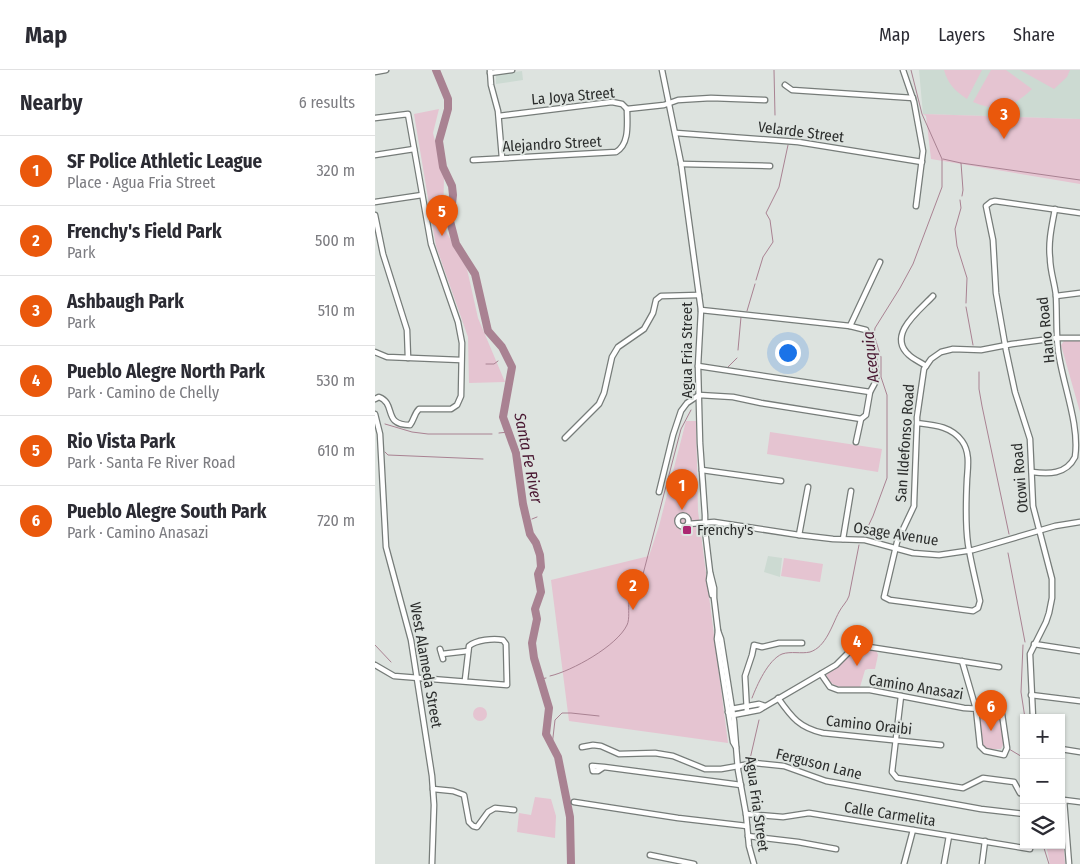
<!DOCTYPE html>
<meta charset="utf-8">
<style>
:root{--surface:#fff;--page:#f7f7f7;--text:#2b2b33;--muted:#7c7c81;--line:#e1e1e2;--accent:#ea580c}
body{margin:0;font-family:"Fira Sans Condensed",sans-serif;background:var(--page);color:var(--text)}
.controls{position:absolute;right:15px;bottom:15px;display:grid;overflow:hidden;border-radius:0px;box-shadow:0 1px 4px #0004}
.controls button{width:45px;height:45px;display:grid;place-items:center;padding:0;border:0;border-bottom:1px solid var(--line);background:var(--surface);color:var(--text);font:25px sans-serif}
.you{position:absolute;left:412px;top:282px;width:18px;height:18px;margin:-12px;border:4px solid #fff;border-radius:50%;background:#1a73e8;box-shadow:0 0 0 8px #1a73e833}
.badge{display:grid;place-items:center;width:32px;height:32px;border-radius:50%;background:var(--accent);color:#fff;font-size:16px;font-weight:700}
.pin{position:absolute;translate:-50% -41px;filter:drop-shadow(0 1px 2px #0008)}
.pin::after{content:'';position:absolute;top:26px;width:18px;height:15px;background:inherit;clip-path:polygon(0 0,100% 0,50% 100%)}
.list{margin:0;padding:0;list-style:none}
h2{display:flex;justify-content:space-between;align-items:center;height:65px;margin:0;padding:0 20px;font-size:21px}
h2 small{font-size:16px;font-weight:400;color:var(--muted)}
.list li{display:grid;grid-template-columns:32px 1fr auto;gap:15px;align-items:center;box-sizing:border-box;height:70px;padding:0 20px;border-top:1px solid var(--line)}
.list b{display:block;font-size:19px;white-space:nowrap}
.list p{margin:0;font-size:16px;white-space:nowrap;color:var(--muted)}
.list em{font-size:16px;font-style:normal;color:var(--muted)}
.icon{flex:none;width:28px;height:28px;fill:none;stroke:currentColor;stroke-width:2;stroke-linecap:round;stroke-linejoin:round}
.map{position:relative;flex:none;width:705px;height:794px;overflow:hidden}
header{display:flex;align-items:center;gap:30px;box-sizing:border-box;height:70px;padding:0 25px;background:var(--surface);border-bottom:1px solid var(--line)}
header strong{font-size:24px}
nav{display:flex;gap:28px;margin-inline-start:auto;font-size:18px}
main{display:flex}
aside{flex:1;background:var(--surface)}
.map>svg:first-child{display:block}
</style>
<header>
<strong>Map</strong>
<nav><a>Map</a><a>Layers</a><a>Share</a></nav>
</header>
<main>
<aside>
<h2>Nearby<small>6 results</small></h2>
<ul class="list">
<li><span class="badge">1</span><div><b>SF Police Athletic League</b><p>Place · Agua Fria Street</p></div><em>320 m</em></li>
<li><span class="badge">2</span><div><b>Frenchy's Field Park</b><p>Park</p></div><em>500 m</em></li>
<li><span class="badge">3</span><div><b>Ashbaugh Park</b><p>Park</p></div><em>510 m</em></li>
<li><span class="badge">4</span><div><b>Pueblo Alegre North Park</b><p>Park · Camino de Chelly</p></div><em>530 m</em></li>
<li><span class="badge">5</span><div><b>Rio Vista Park</b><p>Park · Santa Fe River Road</p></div><em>610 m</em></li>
<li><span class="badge">6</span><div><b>Pueblo Alegre South Park</b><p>Park · Camino Anasazi</p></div><em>720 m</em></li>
</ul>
</aside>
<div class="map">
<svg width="705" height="794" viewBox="0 0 705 794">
<rect width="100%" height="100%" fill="#dde3df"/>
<g fill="#ccdad2">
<path d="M544,0H705V49L548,44Z"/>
<path d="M147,1L148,10L121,14V5Z"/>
<path d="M393,486L407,488L405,507L389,502Z"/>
</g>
<g fill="#e5c4d1">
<path d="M569,0H607L592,29C580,21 573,14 569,0Z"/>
<path d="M616,0H631L657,19C637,38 624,43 598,32Z"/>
<path d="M645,0H695L692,7L679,19Z"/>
<path d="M64,39L58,63L69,107L68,156L92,199L103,248L130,312L94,313L93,267L61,176L39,44Z"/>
<path d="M548,44L705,49V114L556,89L551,46Z"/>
<path d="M689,271H705V342L686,275Z"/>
<path d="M311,351H321L323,441L353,673L194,651L176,510L274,486L284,456Z"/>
<path d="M395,362L507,379L503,402L392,384Z"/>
<path d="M409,488L448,494L445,512L406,506Z"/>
<path d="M485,579L501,580L503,585L500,599H493L490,600L485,617C472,617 459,620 451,607L452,604L467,593L476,583Z"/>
<circle cx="105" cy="644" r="7"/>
<path d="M608,641L619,642L624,645L629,673L626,679H612L608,676L604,647L606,642Z"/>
<path d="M160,727L176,729L181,746L180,768L142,762L144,743L156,745Z"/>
<path d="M687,753L690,794H675L671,775H686Z"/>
</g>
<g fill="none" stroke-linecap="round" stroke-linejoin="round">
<g stroke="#a98292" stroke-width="1">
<path d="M399,0L400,45"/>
<path d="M568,89L586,93L588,120L587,126"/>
<path d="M586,93L705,110"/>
<path d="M585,130L586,138L580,159L582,176L592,208L591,233"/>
<path d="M381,210L388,187L398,172L395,150L391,143L404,117L413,75"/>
<path d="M591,237L598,275"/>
<path d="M372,241L380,214"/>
<path d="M363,280L366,247"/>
<path d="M111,294H119L123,291"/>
<path d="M353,297L362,288"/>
<path d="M604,302V319L607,336L634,464"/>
<path d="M10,354L37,362L53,364H117"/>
<path d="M124,363L134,362"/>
<path d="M10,382L13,385L108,389"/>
<path d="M157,449L162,447"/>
<path d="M489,465L498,446L512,408V325L506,307V287L499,265L500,258L525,218L538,194L567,117V89L547,44L536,0"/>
<path d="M633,483L650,572"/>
<path d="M0,575L16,592"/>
<path d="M648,575L646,622L650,648"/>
<path d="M175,606C197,601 242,576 252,555C255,549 253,538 254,532C255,524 263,515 267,508L306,359L316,340"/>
<path d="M166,609L171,608"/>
<path d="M377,628C382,615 393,590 407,584C416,581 426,584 435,582C451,577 457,555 464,542C467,536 472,532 474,526L484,475"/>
<path d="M177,676L180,650L187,643H196L224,646"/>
<path d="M634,679L649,688"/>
<path d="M375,689L384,650"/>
<path d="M668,775L674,794"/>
</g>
<path stroke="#a98292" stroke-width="8" d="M61,0L73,29V39L64,71L68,97L77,116L78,125L75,151L81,174L100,204L113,261L127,277L137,297L128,347L141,383L148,434L155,464L161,473L165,485L166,497L163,504L166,522L160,539L162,549L157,573L159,588L174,638L171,664L183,687L195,747L196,794"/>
<g stroke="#767c79" stroke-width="7">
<g id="minor">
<path d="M115,0L116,15L123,41L127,88"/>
<path d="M287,0L306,93L326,240L323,296L325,373L330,445V460L335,502L339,518V528L343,561L346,569L359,651L363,700L371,744L374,776L379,794"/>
<path d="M528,0L539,32L548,81L541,136"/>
<path d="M0,2L11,0"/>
<path d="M115,3L137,0"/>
<path d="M410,15L417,20L538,28"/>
<path d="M252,39L289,35L303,30L336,28L390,30"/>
<path d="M124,46L237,32L247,34L252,39"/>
<path d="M0,48L33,44L56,174L83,252L87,273L86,326L82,335L76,339H44C39,344 39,350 35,355C7,355 22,334 4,327L0,329"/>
<path d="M301,63L423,72L547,92"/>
<path d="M0,85L39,79"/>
<path d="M98,90L241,82C255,74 252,53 252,39"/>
<path d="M306,94L395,96"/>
<path d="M0,132L47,125"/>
<path d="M0,145L8,184L32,260L33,288"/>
<path d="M681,226L705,223"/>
<path d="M326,240L475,256"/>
<path d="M0,282L12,287L86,290"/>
<path d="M323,296L495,322"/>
<path d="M551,296C545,292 538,289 534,285C511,265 545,240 558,226"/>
<path d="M0,344L5,364L11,477L36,570L57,706L59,735L57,794"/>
<path d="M542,353C559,355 576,356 587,371C595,382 593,396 592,409C591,430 590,453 593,474C596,493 601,512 605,531L603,538L598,541L515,530L509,527L522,472L539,436V433L542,353V347L549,299L556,289L566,282L578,279L606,280L637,274L682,268H705"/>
<path d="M190,368L224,334L229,323L237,287L243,277L269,259L278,243L281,230L286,226L324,225"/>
<path d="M481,372L486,349L491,345L495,322L501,311V303L498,282L491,260L475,256L505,192"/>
<path d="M327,400L406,411"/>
<path d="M657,402C673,404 691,405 700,387C705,355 687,312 683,280C681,262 682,244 681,226C680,214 675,201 675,188C673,172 677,155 680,139"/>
<path d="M284,422L298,365L306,341L312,333L324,325L358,327L386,333L486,349"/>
<circle cx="308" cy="451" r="5.5"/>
<path d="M313,454L339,452L424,465L458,469L490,470L538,483L564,485L598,480L680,456L705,452"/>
<path d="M424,465L433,417"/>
<path d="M468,469L476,421"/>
<path d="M335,503L334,510L337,525"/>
<path d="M343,561L342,569L358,672L361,677"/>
<path d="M659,574L705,581"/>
<path d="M65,579L68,589"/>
<path d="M67,584L93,581"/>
<path d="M0,595L19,606L132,615L131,574L128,570C118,568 101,570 94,576L90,610"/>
<path d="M446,604L455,617L463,620H495L589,638L621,640L627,644L632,678L629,685L610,681L605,676L601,639L587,591"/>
<path d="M656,625L705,631"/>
<path d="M526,626L517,702L522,708L588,718L608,708L639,712L645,723"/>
<path d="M403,628C417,648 425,658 448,663L566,675"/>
<path d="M356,639L384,634L390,636"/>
<path d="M353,642L358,645L384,640L461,595L479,577H494L624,597"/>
<path d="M372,642L370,606L377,585L379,575L387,577L404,573H427"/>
<path d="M658,648L655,584L671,552L674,543L677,528V509L658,436L655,369L640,322L631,280L621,223L618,170L611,136L616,132L620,131L705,143"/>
<path d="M207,677L218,675L226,676L244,684L280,683L298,686L330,699H346L380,693L409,696L451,711L606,739L649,744"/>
<path d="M686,679L705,682"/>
<path d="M229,697L217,696L218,701H223L229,697L366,715"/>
<path d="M58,719L78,721L89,725L94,752L98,756L102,757L113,742L120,738L139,740"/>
<path d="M199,732L303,748L372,756"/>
<path d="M371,744L408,747L434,743L655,779"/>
<path d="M373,766L423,772L461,779"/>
<path d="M275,785L319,794"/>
<path d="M529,794L538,760"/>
<path d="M569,794L574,766"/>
<path d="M607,794L610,771"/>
<path d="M694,794L689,730L705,732"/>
</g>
</g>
<use href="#minor" stroke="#fff" stroke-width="4.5"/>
</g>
<rect fill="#ab2771" stroke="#dde3df" stroke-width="2" x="307" y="455" width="10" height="10" rx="2.5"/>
<g text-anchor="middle" stroke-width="4" stroke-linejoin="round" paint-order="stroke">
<g font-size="15" fill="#2c2e2d" stroke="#dde3df">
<text transform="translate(198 26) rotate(-5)" y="5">La Joya Street</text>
<text transform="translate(426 62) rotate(7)" y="5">Velarde Street</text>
<text transform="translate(177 74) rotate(-3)" y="5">Alejandro Street</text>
<text transform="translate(671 260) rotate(-96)" y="5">Hano Road</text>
<text transform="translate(312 280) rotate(-90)" y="5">Agua Fria Street</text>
<text transform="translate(530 373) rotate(-86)" y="5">San Ildefonso Road</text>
<text transform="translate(645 408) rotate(-95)" y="5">Otowi Road</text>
<text transform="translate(521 464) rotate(9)" y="5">Osage Avenue</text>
<text transform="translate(51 595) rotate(80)" y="5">West Alameda Street</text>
<text transform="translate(541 617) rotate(9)" y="5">Camino Anasazi</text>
<text transform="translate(494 655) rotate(6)" y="5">Camino Oraibi</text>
<text transform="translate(444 694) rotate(14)" y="5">Ferguson Lane</text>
<text transform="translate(382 734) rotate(82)" y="5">Agua Fria Street</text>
<text transform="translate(515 744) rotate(9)" y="5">Calle Carmelita</text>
</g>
<g font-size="15" fill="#2c2e2d" stroke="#dde3df" text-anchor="start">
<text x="322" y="465">Frenchy's</text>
</g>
<g font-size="16" font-style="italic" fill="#481630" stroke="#dde3df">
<text transform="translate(495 287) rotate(-96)" y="6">Acequia</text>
<text transform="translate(154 388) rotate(79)" y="6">Santa Fe River</text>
</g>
</g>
</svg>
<div class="controls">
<button>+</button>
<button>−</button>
<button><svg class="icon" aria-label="layers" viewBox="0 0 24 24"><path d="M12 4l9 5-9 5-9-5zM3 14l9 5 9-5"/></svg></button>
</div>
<div class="you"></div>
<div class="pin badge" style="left:307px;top:440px">1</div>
<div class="pin badge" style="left:258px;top:540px">2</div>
<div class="pin badge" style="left:629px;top:69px">3</div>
<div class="pin badge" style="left:482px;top:596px">4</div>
<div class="pin badge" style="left:67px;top:166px">5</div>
<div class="pin badge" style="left:616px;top:661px">6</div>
</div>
</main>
